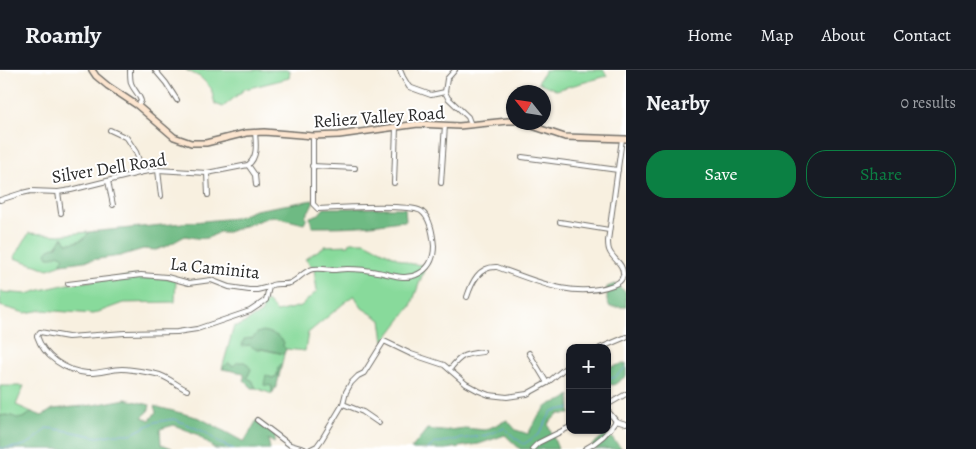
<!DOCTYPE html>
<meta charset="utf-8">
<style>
:root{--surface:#171b24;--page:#242831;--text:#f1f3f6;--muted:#9ea1a6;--line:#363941;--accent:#0b8043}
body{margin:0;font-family:Alegreya,serif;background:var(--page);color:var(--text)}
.controls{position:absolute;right:15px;bottom:15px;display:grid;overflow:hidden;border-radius:10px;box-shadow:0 1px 4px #0004}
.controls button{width:45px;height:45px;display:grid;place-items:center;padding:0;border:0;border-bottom:1px solid var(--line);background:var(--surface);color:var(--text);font:25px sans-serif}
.compass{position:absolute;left:506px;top:15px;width:45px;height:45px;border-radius:50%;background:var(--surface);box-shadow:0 1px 4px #0004;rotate:300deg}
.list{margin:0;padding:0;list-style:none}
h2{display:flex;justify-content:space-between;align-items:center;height:65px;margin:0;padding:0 20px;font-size:21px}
h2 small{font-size:16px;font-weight:400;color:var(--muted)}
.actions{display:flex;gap:10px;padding:15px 20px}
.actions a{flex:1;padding:11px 0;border:1px solid var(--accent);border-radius:20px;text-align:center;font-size:18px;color:var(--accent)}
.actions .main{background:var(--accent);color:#fff}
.map{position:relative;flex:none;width:626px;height:379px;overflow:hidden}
header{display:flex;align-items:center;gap:30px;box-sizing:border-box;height:70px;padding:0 25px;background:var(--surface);border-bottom:1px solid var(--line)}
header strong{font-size:24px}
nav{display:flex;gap:28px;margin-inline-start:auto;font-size:18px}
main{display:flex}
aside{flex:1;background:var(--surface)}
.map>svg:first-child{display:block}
</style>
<header>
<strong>Roamly</strong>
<nav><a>Home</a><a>Map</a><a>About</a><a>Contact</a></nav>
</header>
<main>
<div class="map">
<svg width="626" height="379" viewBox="0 0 626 379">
<rect width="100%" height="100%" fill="#fff"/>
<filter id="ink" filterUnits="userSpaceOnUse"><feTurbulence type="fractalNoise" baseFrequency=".02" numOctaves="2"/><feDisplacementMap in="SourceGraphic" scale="10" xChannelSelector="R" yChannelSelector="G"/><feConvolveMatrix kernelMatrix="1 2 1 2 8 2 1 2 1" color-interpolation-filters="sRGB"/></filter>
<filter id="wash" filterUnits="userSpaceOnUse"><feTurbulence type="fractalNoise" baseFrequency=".0096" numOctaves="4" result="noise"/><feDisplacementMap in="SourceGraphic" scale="20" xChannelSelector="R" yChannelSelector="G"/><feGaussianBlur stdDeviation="1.12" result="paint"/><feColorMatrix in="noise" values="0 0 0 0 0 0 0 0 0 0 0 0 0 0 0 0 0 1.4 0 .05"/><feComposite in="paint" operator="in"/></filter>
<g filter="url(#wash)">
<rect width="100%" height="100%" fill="#f8f0e0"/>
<g fill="#88da9b" stroke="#5a8263">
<path d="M186,0H290L289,8L245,19L223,37L215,34L211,18L200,7Z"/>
<path d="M545,0H604L607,6L556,20L538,12Z"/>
<path d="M89,162C85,170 76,173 67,173L63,167L57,176L49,180L63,186L64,189L61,191L62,194L48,199L14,188L29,163L59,165Z"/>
<path d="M350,172H365L401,190L412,194L425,195L423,203L411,236L384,271L381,250L362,238L354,225L308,263L305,281L286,279L283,276L250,275C256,279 276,282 284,284L282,293L278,297L277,306L272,308L266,305L272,316V324L256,318L252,311L247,308L251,299L233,296L228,293L222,299L234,256H239L261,243L263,240L261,236L267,231L277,242L301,236L317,221L314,199L305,189L325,176L349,175Z"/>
<path d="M134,206L176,209L175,232L123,233L93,244L42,240L25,243L0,236V222L27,224L41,220L68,214Z"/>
<path d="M0,316H24L16,335L32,342C15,357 16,342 0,346Z"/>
</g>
<g fill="#6eba83" stroke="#4c7257">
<path d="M313,130V134L305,147L307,148L304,154L272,146L228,162H219C205,171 201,169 185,166L167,176L156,180L143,179L120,186L62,194L61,191L64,188L62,186L58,184L53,187H48L46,183L49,179L57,176L63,167L67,173C76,173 85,170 89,162L235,148L255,140Z"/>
<path d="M324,138H405L406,151C396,151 388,153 379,154C357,157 334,157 312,157L310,147L319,144Z"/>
<path d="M615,214L626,222V237H610L607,231V217Z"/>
<path d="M263,261C272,263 278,265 284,272L283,276L286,279L284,284L263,279H255L250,275L242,276L244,269L253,268L257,263Z"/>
<path d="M238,292H245L251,299L247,308L252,310L256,318H252L244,310V303L222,299L228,293L233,296Z"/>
<path d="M282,293L277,315L272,324V316L264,315L266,305L272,308L277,306L278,297Z"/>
<path d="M626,293V306L614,315L607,314V298Z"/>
<path d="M570,325V344H558L548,354L558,379H520L505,365L479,374L445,379H411L427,359L441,361L465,358L485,360L507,350L516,360L528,364C533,355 542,338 551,334C560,330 561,333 570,325Z"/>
<path d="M126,329L150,335L148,342L142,347L150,350L156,342L154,336L200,348L244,372L257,350L276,364L274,373L268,369L270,379H215L196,364L174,355L160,359L161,374L172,378L171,379H0V346C18,342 15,356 32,342L42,346L53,339L94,335Z"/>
<path d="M607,363L622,379H595L592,375Z"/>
</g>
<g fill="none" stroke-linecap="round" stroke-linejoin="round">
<g stroke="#6c9dd6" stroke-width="1">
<path d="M607,307L614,308L626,297"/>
<path d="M0,378C22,378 32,375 46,358L63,360L98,367L115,364H131L155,352L174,349L205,362L219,373L234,379"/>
<path d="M428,379L435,373L487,365L505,358L515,368L524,374L539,364L552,341L570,338"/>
</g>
</g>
</g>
<g filter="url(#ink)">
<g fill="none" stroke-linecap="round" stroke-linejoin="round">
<g stroke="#73706a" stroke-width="6">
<g id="street">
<path d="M130,0C130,4 130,9 131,13C133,19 139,24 141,31L138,36"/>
<path d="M155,0L166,13L177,30"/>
<path d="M400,0L403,7L409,17L431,25L445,22"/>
<path d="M445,22L448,28L468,47L471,55"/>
<path d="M445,22L447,9L455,0"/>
<path d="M110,60L127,68L136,82L143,102"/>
<path d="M522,87L618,100"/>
<path d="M248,95L255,105L256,115"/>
<path d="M312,96L355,98"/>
<path d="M158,100L161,126"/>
<path d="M207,103L208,125"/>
<path d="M108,111L113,135"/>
<path d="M394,113L396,57"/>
<path d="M441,113L445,55"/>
<path d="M58,122L61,143"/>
<path d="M0,130L22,123L31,121L58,122L71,120L143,102L158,100L207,103L248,95C258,87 256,74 255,62"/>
<path d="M560,152L609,160"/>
<path d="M68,214L141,205L167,207L189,213L211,210L229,217L249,220H257L269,217"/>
<path d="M467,227C472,212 479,196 497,197C533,210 574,230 613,215C618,213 622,211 623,205C624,194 614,190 610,182C608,179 608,175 608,171L622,69"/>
<path d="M600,278L626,267"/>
<path d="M529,283L547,313"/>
<path d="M450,299C462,284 465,284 483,282"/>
<path d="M187,320C176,315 167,306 156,304C145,302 133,299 122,299C110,299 99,304 87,303C66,301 44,287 37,266L40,262L68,267L125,263L177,262L197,259L250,241L259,235L266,230L269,217L272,215C278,213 285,215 290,213C299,210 303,201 313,199C319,198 325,199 332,200C337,200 342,199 347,199C357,199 368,200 377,202C391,204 404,211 418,204C430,198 434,188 434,176C433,165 431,148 421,141C409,134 335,138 318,139L313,134V66"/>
<path d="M343,334L363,342L379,353"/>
<path d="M607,335L626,324"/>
<path d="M607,340L616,351L626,354"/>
<path d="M257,350L290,375L304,379"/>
<path d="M311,379L317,376L322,369L343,334L346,322L351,313L358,306L364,303L384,271L411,284L444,295L466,314L479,321L489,325L507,327L527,324L547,313L570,294"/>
<path d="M532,379L538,373L570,357"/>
<path d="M585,379C598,372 609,362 616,351"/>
</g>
</g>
<g stroke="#73706a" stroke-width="8">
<g id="secondary">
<path d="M92,0L96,6L108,16L138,36L174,67L191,73H206L246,63L264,62L313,66L339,65L418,54L459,56L508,51H514"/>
<path d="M520,52L565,67L626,69"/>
</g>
</g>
<use href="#street" stroke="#fff" stroke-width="4"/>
<use href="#secondary" stroke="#fce5cf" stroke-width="5"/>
</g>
</g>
<g text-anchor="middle" stroke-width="4" stroke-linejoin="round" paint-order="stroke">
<g font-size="18" fill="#2b2b2b" stroke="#fff">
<text transform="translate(379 47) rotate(-4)" y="6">Reliez Valley Road</text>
<text transform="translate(109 98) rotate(-9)" y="6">Silver Dell Road</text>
<text transform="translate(215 198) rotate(6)" y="6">La Caminita</text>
</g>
</g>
</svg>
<div class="controls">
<button>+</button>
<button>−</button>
</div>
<svg class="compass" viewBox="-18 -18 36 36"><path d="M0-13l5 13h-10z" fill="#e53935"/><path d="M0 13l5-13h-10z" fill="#9ea1a6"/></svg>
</div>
<aside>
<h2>Nearby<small>0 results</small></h2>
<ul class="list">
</ul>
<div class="actions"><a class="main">Save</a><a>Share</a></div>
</aside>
</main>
